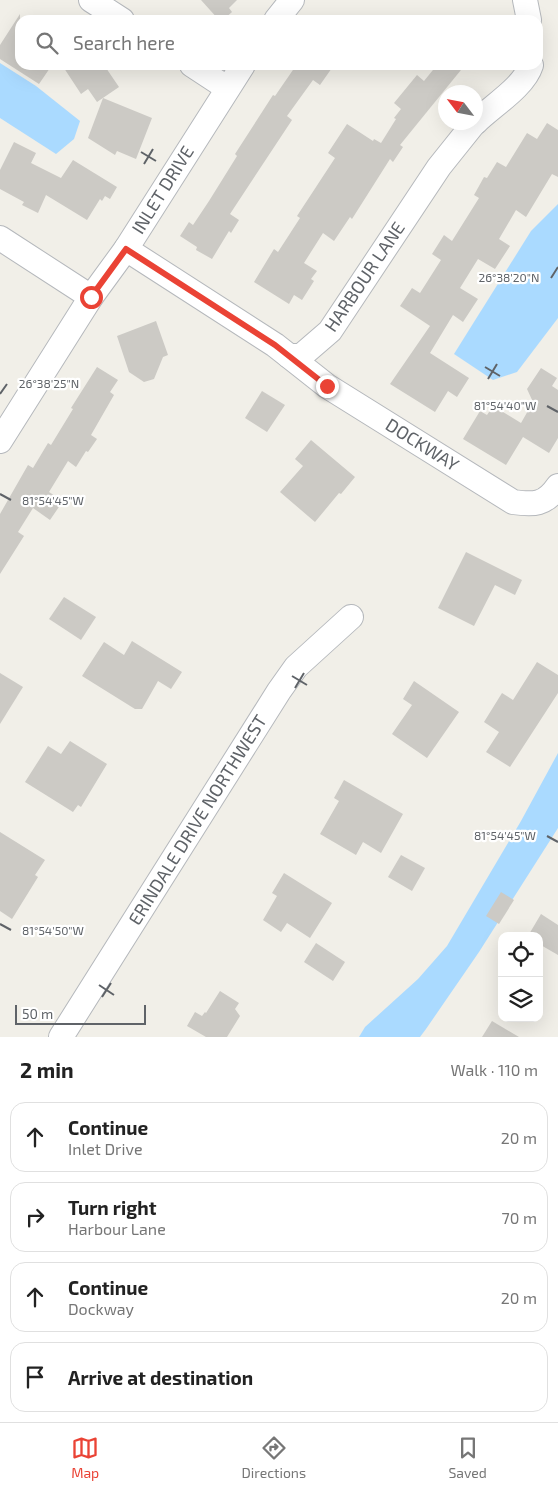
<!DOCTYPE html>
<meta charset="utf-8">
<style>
:root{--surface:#fff;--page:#f6f6f6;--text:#222;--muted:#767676;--line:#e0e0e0;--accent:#ea4335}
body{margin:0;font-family:"Exo 2",sans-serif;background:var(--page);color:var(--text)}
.controls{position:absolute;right:15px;bottom:15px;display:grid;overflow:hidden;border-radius:10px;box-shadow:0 5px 20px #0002}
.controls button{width:45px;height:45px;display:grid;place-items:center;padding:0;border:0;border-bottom:1px solid var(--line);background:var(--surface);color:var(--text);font:25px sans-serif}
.compass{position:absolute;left:438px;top:85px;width:45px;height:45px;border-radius:50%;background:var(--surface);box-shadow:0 5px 20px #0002;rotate:302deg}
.scale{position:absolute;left:15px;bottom:12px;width:131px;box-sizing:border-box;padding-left:5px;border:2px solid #5f6368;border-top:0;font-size:14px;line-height:18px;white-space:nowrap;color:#5f6368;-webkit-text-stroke:4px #fff;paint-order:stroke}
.stop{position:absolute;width:15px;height:15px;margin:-11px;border:4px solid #ea4335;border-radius:50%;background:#fff}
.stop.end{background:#ea4335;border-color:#fff;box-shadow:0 1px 5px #0008}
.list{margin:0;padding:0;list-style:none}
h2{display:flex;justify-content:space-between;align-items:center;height:65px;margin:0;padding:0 20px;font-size:21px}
h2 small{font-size:16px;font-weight:400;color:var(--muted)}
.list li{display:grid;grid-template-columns:32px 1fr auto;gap:15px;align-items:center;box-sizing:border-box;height:70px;margin:0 10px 10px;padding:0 10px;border:1px solid var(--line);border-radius:15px}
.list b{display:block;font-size:19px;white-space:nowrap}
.list p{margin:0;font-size:16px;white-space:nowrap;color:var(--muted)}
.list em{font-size:16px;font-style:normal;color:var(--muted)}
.icon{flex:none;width:28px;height:28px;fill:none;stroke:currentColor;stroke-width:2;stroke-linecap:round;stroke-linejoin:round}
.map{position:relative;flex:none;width:558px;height:1037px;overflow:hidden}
.search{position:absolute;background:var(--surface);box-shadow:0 5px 20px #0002;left:15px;right:15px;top:15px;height:55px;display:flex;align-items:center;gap:12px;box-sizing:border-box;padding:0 18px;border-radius:15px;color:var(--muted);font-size:19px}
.sheet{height:385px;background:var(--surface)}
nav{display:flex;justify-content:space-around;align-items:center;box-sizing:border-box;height:70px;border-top:1px solid var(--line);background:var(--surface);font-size:14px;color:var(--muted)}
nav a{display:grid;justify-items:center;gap:2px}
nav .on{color:var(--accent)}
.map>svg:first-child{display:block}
</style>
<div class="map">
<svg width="558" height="1037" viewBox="0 0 558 1037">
<rect width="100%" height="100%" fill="#f1efe8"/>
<g fill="#aadaff">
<path d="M0,63L36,86L80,121L74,139L56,154L0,118Z"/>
<path d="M558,204V318L517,372L493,380L454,354L531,231Z"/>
<path d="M558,753V828L479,952L426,1029L420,1037H359L365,1027L418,979L447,946L521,821Z"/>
</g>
<g fill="#cccac5">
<path d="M201,0H237L229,8L232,12L223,20H219Z"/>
<path d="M20,14V65H52L39,84L0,59V45Z"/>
<path d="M62,65H104L119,87L97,102L88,89L81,94Z"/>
<path d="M291,65H334L320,85L313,80L287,116L292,120L230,214L239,220L231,233L229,231L212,259L196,250L197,247L180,236L189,222L193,225L209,201L237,156L235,154L273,95L275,96L295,67Z"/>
<path d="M437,65H465L400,145L403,147L393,162L390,159L352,219L350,217L334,241L323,233L304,263L317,271L311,279L314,281L302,300L294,295L289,304L254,282L274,249L278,252L300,218L297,216L335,158L328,153L347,124L373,141L374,139L381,143L396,119L394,118L401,109L394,103L417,75L424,81Z"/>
<path d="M103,98L152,118L136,159L117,151L115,155L88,138Z"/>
<path d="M547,123L558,130V177L552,174L526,217L516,210L499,239L510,246L495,269L478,259L460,288L478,299L463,322L453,315L430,353L469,378L457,397L448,391L435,412L390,384L430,326L400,306L412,288L420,293L441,260L432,254L444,235L452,241L479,198L474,195L484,177L487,178L497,162L506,167L527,133L537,139Z"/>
<path d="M14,142L36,153L31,163L61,178L73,160L117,187L110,199L105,196L102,201L100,199L87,220L46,195L38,213L22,205L24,202L0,189V170Z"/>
<path d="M156,321L168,355L163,357L154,379L144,382L129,372L117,336Z"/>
<path d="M97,367L118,380L110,392L114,395L91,435L97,439L88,452L86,451L76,467L68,461L49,492L63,501L50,520L33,508L18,532L24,536L0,574V514L28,465L33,468L48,443L51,445L73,409L71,408Z"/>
<path d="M541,368L557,378L552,386L558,390V438L549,453L523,437L506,465L463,439L480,411L487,415L493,406L521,423L533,402L527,389Z"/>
<path d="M262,391L285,405L267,432L245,418Z"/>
<path d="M311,440L355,477L341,494L339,493L315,522L280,492L303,466L295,459Z"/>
<path d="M466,552L522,580L515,595L495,585L474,626L438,608Z"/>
<path d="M64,597L96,617L81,640L49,619Z"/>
<path d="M132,641L182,672L171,689L158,681L142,709H135L82,676L104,642L124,655Z"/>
<path d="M537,662L558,675V693L510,767L486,752L499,732L484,722L502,693L513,700Z"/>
<path d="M0,673L23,687L0,724Z"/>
<path d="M414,681L459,712L427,758L392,734L412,705L403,699Z"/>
<path d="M70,741L107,764L81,807L78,805L73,812L25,782L48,746L61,754Z"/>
<path d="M344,780L403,814L381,853L363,842L356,855L320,834L339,801L334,798Z"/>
<path d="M0,832L45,860L35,875L38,877L12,919L0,911Z"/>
<path d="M401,855L425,868L412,891L388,877Z"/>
<path d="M284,873L332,903L310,938L287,923L281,932L263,920L277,896L272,893Z"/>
<path d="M501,892L514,900L499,924L486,916Z"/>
<path d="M541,914L558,925V955L539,944V936H528Z"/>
<path d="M316,943L345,962L333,981L304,962Z"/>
<path d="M220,991L239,1003L235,1009L240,1016L227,1037H206L187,1026L195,1012L202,1016L205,1012L206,1013Z"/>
<path d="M492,1021L519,1037H482Z"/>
</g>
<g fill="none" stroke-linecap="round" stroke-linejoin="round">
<g stroke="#b5b8bc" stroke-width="26">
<g id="minor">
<path d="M91,0L122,20"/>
<path d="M525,0L529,20"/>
<path d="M276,20L292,0"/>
<path d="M192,65L227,88"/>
<path d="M476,122C492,106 524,87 531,65"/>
<path d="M0,238L91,297"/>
<path d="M126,249L275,345L289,356H301L330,331L439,167L475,122"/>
<path d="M289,356L327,386L513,502C534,505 545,505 558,486"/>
<path d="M0,441L91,297L126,249L243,65"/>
<path d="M61,1037L279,691L296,667L351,617"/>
</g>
</g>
<use href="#minor" stroke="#fff" stroke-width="24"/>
</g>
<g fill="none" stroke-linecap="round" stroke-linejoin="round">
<path stroke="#ea4335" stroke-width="6" d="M91,297L126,249L275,345L327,386"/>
</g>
<path fill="none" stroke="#5f6368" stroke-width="2" d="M141,152L156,161M144,164L153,149M551,278L558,267M485,367L500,376M488,379L497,364M0,394L7,384M547,406L558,412M0,494L11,500M292,676L307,685M295,688L304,673M547,836L558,842M0,924L11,930M99,985L114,995M102,997L111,983"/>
<g text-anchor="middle" stroke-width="4.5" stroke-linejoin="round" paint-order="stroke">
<g font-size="18" fill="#5f6368" stroke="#fff">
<text transform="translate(163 190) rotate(-58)" y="6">INLET DRIVE</text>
<text transform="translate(365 277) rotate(-56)" y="6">HARBOUR LANE</text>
<text transform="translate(422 445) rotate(32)" y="6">DOCKWAY</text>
<text transform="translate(198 820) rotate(-58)" y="6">ERINDALE DRIVE NORTHWEST</text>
</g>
</g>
<g font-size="12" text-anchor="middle" fill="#5f6368" stroke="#fff" stroke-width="4.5" stroke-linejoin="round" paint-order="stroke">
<text x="509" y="282">26°38'20"N</text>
<text x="49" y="388">26°38'25"N</text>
<text x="505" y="410">81°54'40"W</text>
<text x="53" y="505">81°54'45"W</text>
<text x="505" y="840">81°54'45"W</text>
<text x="53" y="935">81°54'50"W</text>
</g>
</svg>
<div class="controls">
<button><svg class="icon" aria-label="locate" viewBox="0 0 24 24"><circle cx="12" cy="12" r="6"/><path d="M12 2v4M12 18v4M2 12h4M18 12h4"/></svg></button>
<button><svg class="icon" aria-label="layers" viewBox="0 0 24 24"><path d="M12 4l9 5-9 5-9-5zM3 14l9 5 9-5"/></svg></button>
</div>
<svg class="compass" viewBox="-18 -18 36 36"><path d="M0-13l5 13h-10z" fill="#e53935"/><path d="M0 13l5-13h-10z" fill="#767676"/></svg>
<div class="scale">50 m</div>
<div class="stop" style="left:91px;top:297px"></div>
<div class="stop end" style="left:327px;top:386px"></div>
<div class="search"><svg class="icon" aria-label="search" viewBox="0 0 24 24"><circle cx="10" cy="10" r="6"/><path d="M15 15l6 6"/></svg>Search here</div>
</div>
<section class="sheet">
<h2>2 min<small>Walk · 110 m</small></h2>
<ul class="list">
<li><svg class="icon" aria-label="ahead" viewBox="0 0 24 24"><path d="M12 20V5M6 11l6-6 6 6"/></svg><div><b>Continue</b><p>Inlet Drive</p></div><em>20 m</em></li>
<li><svg class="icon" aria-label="right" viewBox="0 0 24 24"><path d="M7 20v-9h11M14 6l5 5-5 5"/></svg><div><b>Turn right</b><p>Harbour Lane</p></div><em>70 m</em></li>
<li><svg class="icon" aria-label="ahead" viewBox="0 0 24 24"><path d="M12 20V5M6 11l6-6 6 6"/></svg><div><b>Continue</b><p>Dockway</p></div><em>20 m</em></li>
<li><svg class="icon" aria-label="arrive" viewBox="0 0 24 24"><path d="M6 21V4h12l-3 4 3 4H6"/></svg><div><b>Arrive at destination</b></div></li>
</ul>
</section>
<nav>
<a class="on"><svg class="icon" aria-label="map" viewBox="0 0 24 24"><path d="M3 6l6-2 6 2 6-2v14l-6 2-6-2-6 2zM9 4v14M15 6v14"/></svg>Map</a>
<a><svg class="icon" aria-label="directions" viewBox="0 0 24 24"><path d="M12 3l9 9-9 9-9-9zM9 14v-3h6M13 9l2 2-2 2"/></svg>Directions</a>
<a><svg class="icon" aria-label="saved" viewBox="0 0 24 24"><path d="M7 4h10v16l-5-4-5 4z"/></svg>Saved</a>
</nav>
